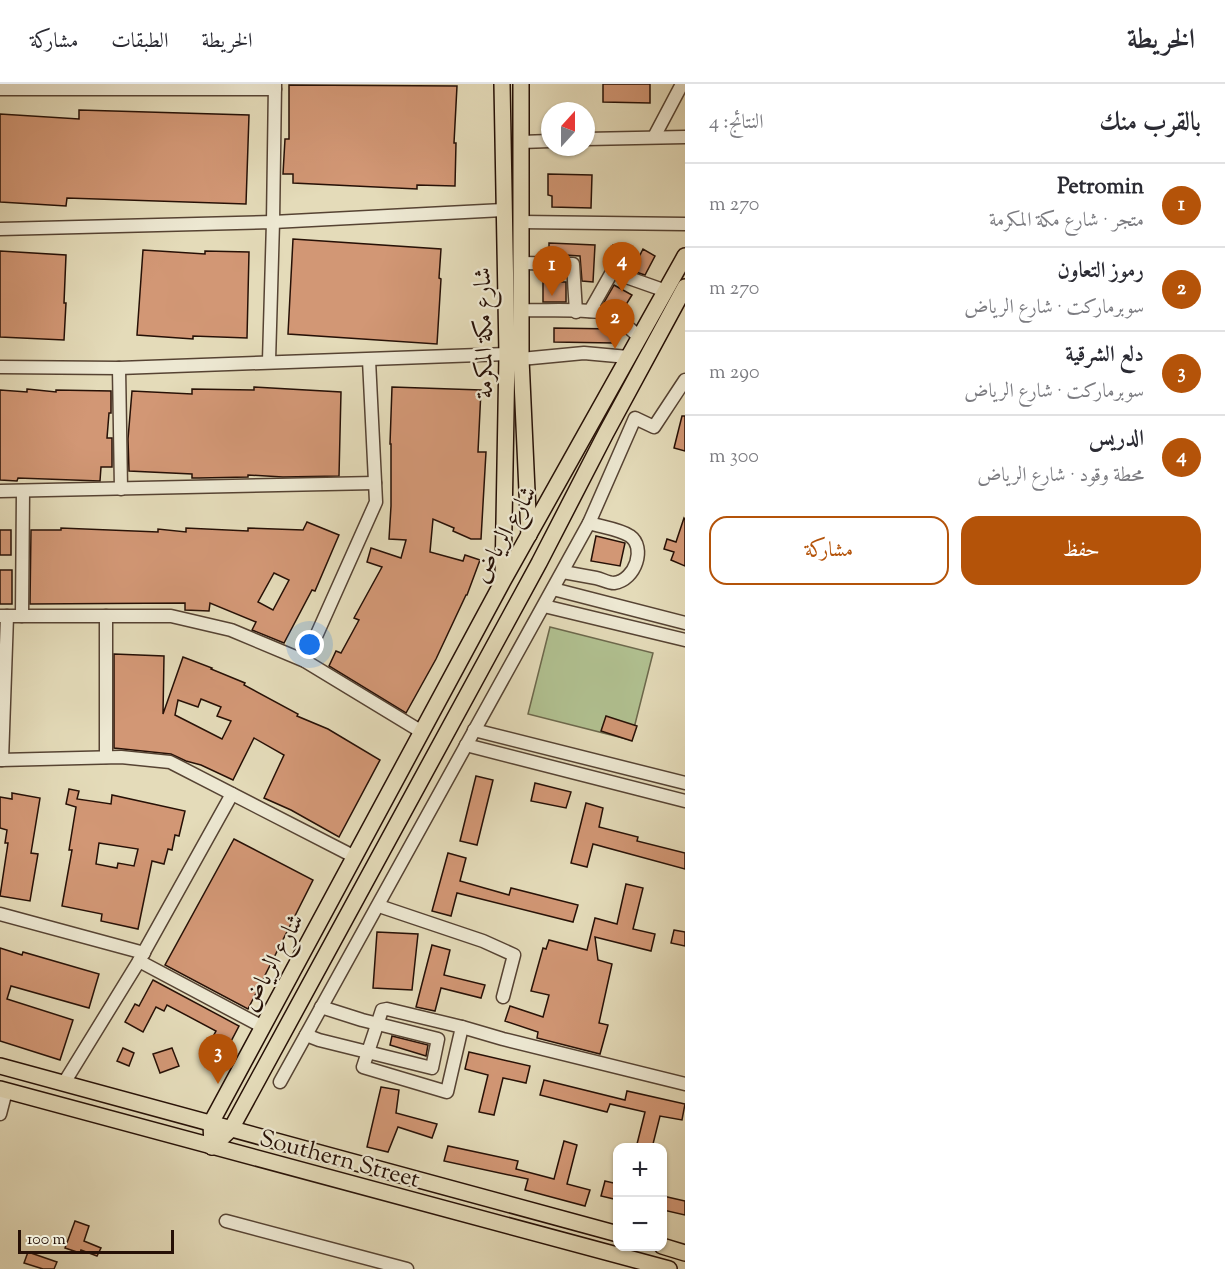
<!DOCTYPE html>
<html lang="ar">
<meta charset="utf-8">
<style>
:root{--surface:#fff;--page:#f7f7f7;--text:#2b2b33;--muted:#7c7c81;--line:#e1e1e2;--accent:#b45309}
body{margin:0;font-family:"Sorts Mill Goudy",Amiri,serif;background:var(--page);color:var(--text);direction:rtl}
.controls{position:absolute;right:18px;bottom:18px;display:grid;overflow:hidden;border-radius:12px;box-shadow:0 2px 4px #0004}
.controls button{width:54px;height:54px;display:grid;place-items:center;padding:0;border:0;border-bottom:2px solid var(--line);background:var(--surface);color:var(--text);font:30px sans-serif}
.compass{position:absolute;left:541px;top:18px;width:54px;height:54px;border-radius:50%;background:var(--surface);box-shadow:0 2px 4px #0004;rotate:21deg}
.scale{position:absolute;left:18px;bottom:15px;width:156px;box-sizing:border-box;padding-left:6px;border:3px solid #261006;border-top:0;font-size:16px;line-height:21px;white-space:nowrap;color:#261006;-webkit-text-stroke:4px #ede8d2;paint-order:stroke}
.you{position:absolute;left:310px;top:561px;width:21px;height:21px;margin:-15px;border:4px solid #fff;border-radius:50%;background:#1a73e8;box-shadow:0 0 0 9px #1a73e833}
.badge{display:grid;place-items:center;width:39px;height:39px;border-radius:50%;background:var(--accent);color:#fff;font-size:20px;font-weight:700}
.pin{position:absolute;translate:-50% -50px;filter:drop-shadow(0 2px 3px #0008)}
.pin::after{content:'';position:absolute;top:32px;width:21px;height:18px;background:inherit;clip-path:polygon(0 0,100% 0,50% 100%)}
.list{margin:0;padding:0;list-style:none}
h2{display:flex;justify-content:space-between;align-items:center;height:78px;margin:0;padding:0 24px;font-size:26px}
h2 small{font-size:20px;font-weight:400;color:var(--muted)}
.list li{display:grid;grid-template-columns:39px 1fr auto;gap:18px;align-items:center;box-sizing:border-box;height:84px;padding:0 24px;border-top:2px solid var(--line)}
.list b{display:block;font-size:22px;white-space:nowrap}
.list p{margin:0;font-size:20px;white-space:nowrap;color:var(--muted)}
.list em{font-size:20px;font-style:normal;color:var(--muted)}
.actions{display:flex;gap:12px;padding:18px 24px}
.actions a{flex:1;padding:14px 0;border:2px solid var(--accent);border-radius:18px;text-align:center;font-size:21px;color:var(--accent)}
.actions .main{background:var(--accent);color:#fff}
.map{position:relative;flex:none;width:685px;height:1185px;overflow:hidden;direction:ltr}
header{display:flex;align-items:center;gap:36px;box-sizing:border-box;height:84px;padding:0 30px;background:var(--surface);border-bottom:2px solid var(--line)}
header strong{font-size:28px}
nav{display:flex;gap:33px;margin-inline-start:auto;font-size:21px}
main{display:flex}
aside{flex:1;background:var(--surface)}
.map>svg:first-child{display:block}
</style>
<header>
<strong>الخريطة</strong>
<nav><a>الخريطة</a><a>الطبقات</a><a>مشاركة</a></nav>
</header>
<main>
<aside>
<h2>بالقرب منك<small>النتائج: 4</small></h2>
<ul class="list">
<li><span class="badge">1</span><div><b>Petromin</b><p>متجر · شارع مكة المكرمة</p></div><em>270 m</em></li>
<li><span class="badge">2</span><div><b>رموز التعاون</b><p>سوبرماركت · شارع الرياض</p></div><em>270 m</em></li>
<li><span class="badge">3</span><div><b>دلع الشرقية</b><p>سوبرماركت · شارع الرياض</p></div><em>290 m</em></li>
<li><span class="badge">4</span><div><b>الدريس</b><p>محطة وقود · شارع الرياض</p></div><em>300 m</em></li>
</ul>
<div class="actions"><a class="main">حفظ</a><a>مشاركة</a></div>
</aside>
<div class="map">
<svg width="685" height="1185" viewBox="0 0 685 1185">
<rect width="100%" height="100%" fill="#e4dbb9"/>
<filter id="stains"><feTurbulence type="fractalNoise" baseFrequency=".00333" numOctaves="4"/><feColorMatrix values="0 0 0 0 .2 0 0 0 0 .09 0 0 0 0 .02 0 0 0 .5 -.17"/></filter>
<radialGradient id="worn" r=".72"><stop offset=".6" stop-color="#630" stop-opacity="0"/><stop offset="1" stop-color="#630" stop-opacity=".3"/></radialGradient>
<path fill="#b1c191" stroke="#6c684c" stroke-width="1.5" d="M550,543L653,569L631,656L528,630Z"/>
<g fill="#d29775" stroke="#261006" stroke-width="1.5" fill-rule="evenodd">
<path d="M603,0H650V19L603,18Z"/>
<path d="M289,1L457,2L454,59H456L455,102L417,101V105L293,99V90H283L285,55H289Z"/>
<path d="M79,26L249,31L246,120L67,114L66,122L0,118V30L79,35Z"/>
<path d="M548,90L592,91L591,124L552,123V112L548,111Z"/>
<path d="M293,155L441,165L439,194L441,195L437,260L288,250Z"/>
<path d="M549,159L595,161L593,198L582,197L580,172L549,170Z"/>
<path d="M613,161L638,175L643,165L655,172L645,191L621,183L605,174Z"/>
<path d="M143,166L205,170V167L249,168L247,254L193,252V255L137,251Z"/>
<path d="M0,167L66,171L64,219H66L64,256L0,253Z"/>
<rect x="543" y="198" width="23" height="20"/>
<path d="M614,201L632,211L622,227L603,220Z"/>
<path d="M554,244L614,245V259L554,258Z"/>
<path d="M254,303L341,308L339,392L283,393L248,391V393L199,394H192V390L129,387L128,355L132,307L192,310V305L254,306Z"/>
<path d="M392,303L481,306L478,368H486L481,455H471L453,447L454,444L433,435L430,468L463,477L465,471L480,476L467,511H466L436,575L406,629L329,582L336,567L341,569L359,536L354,534L382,483L367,478L371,464L401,474L406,456L389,455L391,422V360H390Z"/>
<path d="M27,305L56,308V306L111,307V329H109L107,354H112V383H101L100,397L18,394L17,397L0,396V306L27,308Z"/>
<path d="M682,332H685V367L674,364Z"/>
<path d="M684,434L685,435V482L671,476L674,468L664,465L667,455L676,458Z"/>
<path d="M307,438L339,451L315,507L312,506L284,559L252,546L256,538L210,519L209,527L185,526V519L30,520L31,446H61V444L158,448V445L186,448V444L248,447V444L303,446ZM274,489L289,496L273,526L258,518Z"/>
<rect x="0" y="446" width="11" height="25"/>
<path d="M596,452L625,459L620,482L591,477Z"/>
<rect x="0" y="486" width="12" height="34"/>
<path d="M114,570L164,572L163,630L183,573L212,584L211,585L245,599L244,601L298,630L297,632L328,645L380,676L339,753L291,726L264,714L284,671L254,654L233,696L201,681L186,677L171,670L114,664ZM201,615L221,623L217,632L231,637L222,655L175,631L178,616L198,623Z"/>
<path d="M606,632L637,642L632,657L601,647Z"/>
<path d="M476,692L493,696L477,761L460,757Z"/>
<path d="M535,699L571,708L566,724L531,717Z"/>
<path d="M69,705L79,707L77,715L111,720L112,711L185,727L179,752L175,751L172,766L168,765L164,780L152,777L138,845L101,837L102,830L62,822L72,766H69L76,723L66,720ZM99,759L138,765L134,782L118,779L117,784L96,780Z"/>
<path d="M12,709L40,714L31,769L38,770L30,817L0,812L8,759H5L7,746L0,744V713L12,715Z"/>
<path d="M586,719L603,724L599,743L638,753L637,757L685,769V785L593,760L587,783L571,779Z"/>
<path d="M234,755L313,796L248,925L165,881Z"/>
<path d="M448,769L466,774L460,797L509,811L511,804L578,821L573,838L457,809L451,832L432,827Z"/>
<path d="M626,800L643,804L633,845L655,850L651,867L595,853L598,876L612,880L599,939L608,941L600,970L537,954L538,948L505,937L510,922L543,933L549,911L531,907L543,864L546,865L549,856L587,866L595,834L617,840Z"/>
<path d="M674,846L685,848V862L671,859Z"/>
<path d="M377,848L418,850L412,906L373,904Z"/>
<path d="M432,861L450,866L444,891L485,901L481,914L441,904L435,927L416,923Z"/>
<path d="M0,864L22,871L23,868L99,890L89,924L11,902L7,915L73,936L60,976L0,957Z"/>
<path d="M153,896L239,942L227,965L211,956L216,947L167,921L164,927L156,923L143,948L125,938L135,920L139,922Z"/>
<path d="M392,952L428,961L426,972L390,961Z"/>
<path d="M123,964L134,969L129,982L117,977Z"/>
<path d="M172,964L179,982L160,989L153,970Z"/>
<path d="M469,968L530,982L526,999L503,994L494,1031L479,1028L488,991L465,985Z"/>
<path d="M544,996L625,1016L627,1007L685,1020L682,1036L660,1032L652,1064H636L645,1028L610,1020L607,1028L540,1011Z"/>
<path d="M381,1003L399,1006L396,1029L437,1040L432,1054L398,1043L388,1068L367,1063Z"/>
<path d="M564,1057L577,1061L567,1100L590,1106L585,1122L525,1106L528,1095L444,1077L448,1062L518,1077L516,1085L554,1095Z"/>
<path d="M605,1097L618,1100V1116L601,1112Z"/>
<path d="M663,1112L685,1117V1131L663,1126Z"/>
<path d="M75,1137L89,1142L84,1157L101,1164L97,1172L81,1166L80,1169L65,1164Z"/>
<path d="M28,1168L57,1178L54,1185H43L24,1179Z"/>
</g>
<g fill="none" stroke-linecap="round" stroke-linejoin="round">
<g stroke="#564333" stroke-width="15">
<g id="minor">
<path d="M275,0L273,138L503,126"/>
<path d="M0,5H275"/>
<path d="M654,53L682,0"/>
<path d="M586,55L685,53"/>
<path d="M521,58L550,57"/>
<path d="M521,138L685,140"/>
<path d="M0,145L273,138L269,277"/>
<path d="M521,179L573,180L576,228"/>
<path d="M521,226C543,227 591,224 610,230C621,235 630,245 639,253"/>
<path d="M590,227L612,188L666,207"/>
<path d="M521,275L584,269L628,273"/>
<path d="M0,283L119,284L507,270"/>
<path d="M119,284L121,405"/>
<path d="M0,407L375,399"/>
<path d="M563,488C574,490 585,492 596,494C602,495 608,499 614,499C636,496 646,463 630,452C619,445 602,443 589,439"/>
<path d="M553,505L685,539"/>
<path d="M544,522L685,556"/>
<path d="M0,532H171L231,546L305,577L422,648"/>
<path d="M22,532L23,407"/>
<path d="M305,577L376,418L369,276"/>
<path d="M474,646L685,699"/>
<path d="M466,661L685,717"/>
<path d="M106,673V532"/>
<path d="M0,676L121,673L170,678L355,773"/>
<path d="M2,676L7,532"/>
<path d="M379,822L483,857L514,871L503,913"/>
<path d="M0,830L144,869"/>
<path d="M139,877L263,943"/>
<path d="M387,925L462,943L447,1008L363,983L382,926Z"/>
<path d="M462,943L503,955L685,1000"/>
<path d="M306,951L319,956L432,984L438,955L362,936L321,923"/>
<path d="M280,998L589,439L635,334L654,343L685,296"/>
<path d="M64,999L139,877L232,710"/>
<path d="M0,1030L6,1007"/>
<path d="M226,1137L407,1185"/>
</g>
</g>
<g stroke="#261006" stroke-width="18">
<g id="major">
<path d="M502,0L507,270L503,494"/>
<path d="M521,0V275L529,451"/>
<path d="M0,982L618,1150"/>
<path d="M0,1005L669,1185"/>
<path d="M212,1063L211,1039L503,497L685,172"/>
<path d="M212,1063L231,1045L539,479L606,349L685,203"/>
<path d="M662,1162L685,1169"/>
</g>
</g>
<use href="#minor" stroke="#ede8d2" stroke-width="12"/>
<use href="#major" stroke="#e4dbb9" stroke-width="15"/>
</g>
<g text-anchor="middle" stroke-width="4.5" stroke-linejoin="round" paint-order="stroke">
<g font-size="24" fill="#261006" stroke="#ede8d2">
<text transform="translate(483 249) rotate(-91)" y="8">شارع مكة المكرمة</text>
<text transform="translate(504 450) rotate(-61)" y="8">شارع الرياض</text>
<text transform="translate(272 878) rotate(-62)" y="8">شارع الرياض</text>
<text transform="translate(340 1074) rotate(15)" y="8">Southern Street</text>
</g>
</g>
<rect width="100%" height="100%" filter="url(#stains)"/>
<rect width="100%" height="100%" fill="url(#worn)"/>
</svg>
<div class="controls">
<button>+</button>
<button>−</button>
</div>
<svg class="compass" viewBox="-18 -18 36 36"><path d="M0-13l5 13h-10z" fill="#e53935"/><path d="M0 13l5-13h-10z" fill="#7c7c81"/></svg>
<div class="scale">100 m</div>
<div class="you"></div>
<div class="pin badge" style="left:552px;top:212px">1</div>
<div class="pin badge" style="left:615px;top:265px">2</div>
<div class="pin badge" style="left:218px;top:1000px">3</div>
<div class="pin badge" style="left:622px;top:208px">4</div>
</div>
</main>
